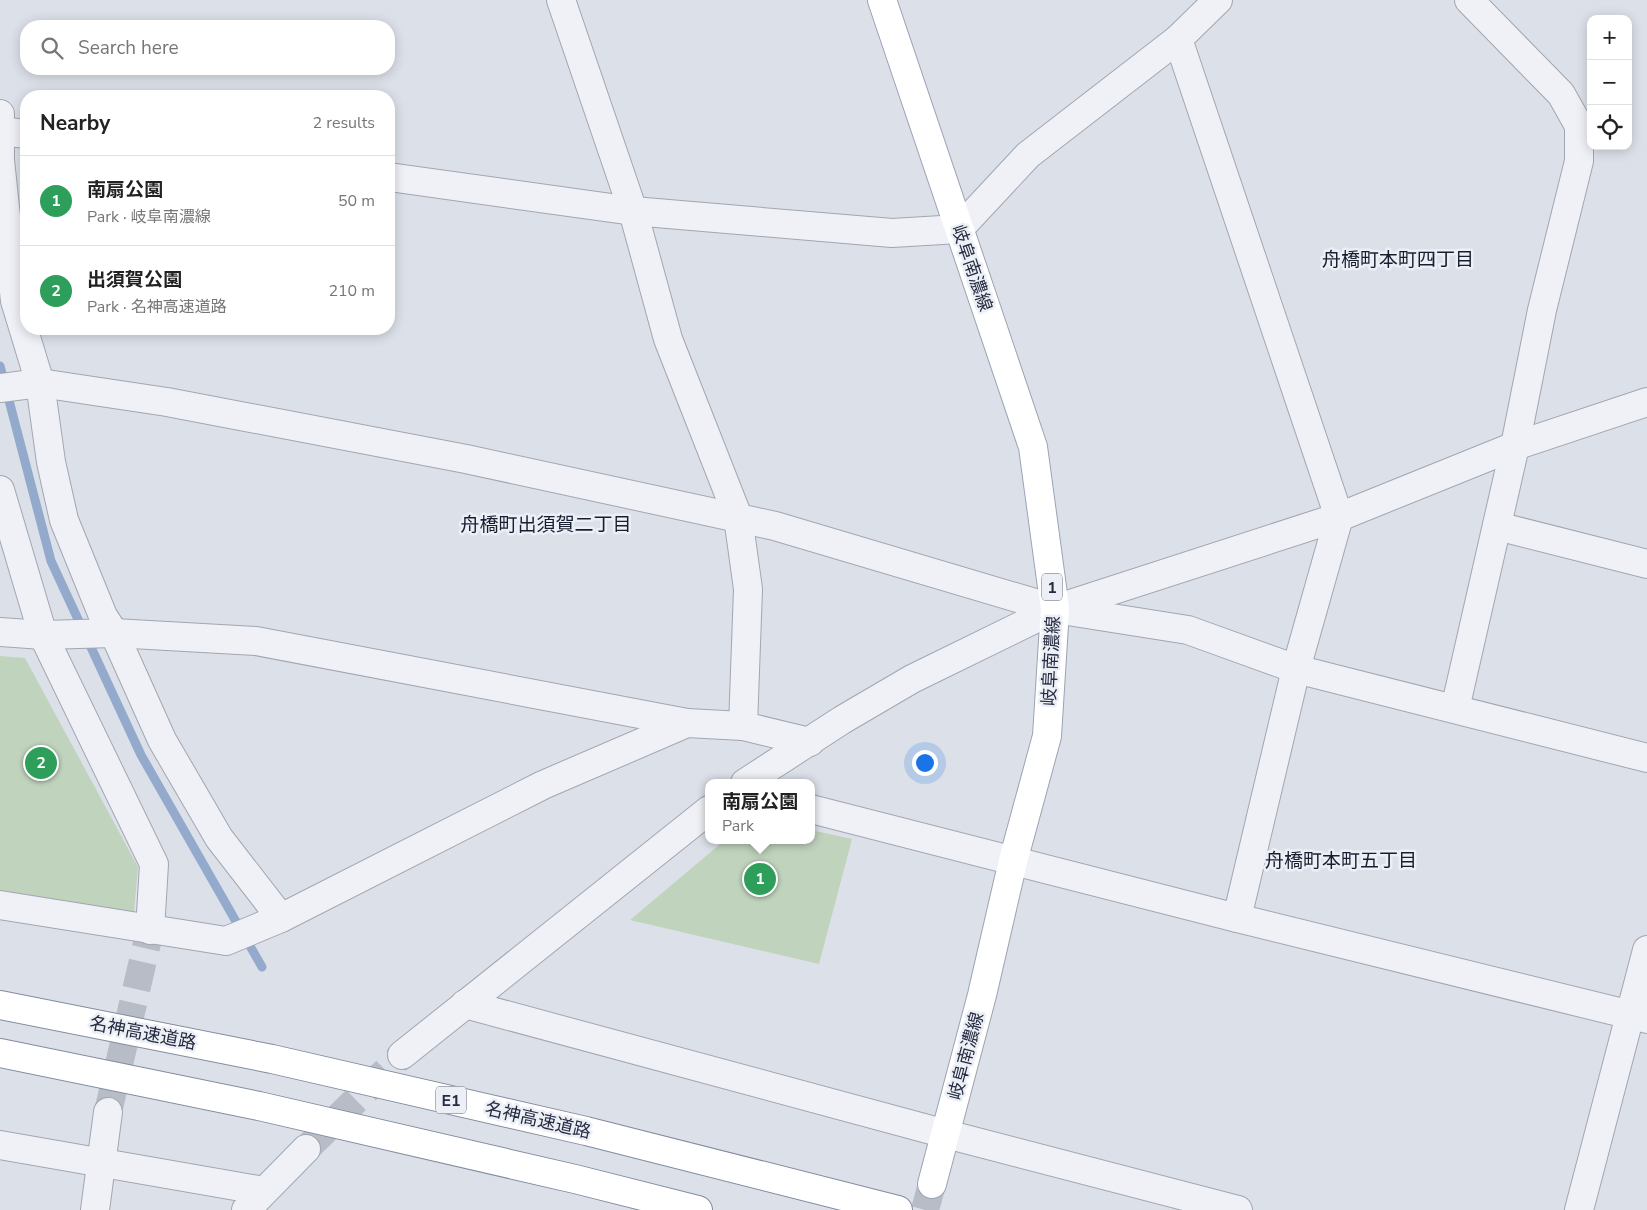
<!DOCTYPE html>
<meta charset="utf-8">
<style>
:root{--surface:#fff;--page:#f2f2f2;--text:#222;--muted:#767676;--line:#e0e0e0;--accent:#111827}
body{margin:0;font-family:"Nunito Sans","Noto Sans JP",sans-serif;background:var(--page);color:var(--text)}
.controls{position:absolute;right:15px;top:15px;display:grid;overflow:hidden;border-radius:10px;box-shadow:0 2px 12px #0003}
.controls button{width:45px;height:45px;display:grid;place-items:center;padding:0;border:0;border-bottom:1px solid var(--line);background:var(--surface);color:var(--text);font:25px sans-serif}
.you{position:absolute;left:924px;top:762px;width:18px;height:18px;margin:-12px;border:4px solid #fff;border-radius:50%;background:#1a73e8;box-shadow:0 0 0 8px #1a73e833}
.badge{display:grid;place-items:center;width:32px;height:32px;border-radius:50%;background:var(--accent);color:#fff;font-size:16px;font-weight:700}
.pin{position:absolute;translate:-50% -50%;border:2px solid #fff;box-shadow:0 1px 5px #0006}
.popup{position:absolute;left:705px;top:779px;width:110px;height:65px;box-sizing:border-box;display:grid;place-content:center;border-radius:10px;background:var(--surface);filter:drop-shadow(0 1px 4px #0005);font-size:16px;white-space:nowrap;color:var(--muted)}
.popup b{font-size:19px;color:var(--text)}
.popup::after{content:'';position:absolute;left:50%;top:100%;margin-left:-10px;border:10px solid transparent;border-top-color:var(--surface)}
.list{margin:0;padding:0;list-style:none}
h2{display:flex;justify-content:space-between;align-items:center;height:65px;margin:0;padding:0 20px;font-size:21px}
h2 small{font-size:16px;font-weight:400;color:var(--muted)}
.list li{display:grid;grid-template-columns:32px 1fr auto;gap:15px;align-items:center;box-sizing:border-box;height:90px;padding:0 20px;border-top:1px solid var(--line)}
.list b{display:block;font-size:19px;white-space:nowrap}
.list p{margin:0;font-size:16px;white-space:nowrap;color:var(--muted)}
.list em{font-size:16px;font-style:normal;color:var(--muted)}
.icon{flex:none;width:28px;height:28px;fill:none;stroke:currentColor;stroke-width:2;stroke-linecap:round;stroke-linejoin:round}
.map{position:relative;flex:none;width:1647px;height:1210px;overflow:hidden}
.search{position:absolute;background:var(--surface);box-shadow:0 2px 12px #0003;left:20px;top:20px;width:375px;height:55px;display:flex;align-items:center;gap:12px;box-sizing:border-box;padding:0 18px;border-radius:20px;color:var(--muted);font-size:19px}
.panel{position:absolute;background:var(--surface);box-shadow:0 2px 12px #0003;left:20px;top:90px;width:375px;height:245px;border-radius:20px}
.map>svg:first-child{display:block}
</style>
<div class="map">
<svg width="1647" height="1210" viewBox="0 0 1647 1210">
<rect width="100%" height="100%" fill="#dce0e8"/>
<g fill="#c0d3bd">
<path d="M0,656L25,658L138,867L134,912L0,891Z"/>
<path d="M811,830L852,839L819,964L630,920L725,840H811Z"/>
</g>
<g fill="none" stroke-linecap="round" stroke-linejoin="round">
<path stroke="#93aacc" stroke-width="9" d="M0,366L51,561L141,755L262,967"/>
<g stroke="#b7bcc6" stroke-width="28" stroke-dasharray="28 14" stroke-linecap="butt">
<path d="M108,1112L150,930"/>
<path d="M306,1149L402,1055"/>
</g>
<path stroke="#b7bcc6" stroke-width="28" stroke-dasharray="28 14" stroke-linecap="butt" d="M925,1210L932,1184"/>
<g stroke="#a1a6b2" stroke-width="30">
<g id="minor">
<path d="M561,0L633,211L668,339L738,517L748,589L743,726"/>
<path d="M1178,39L1339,517L1296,669L1237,918"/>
<path d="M0,114V160L15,301L40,383L51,462L64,520L103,616L114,633L162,740L219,838L281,918"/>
<path d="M0,131L26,134"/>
<path d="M389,177L633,211L892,233L959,229L1028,155L1178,39L1218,0"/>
<path d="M0,388L40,383L167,402L466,459L775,526L1055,609L1188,630L1296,669L1647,758"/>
<path d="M0,490L43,635L154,864L150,930"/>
<path d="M1497,526L1647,564"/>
<path d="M0,632L43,635L114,633L256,641L687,723"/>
<path d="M1455,709L1515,446L1542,310L1579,161V126L1561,94L1469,0"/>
<path d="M745,783L842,720L912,679L1055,609L1339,517L1515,446L1647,402"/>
<path d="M811,809L1237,918L1647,1019"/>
<path d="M0,905L226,941L281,918L543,785L687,723L743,726L810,742"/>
<path d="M465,1004L946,1134L1238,1210"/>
<path d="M402,1055L709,810"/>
<path d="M0,1145L264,1191"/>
<path d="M95,1210L108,1112"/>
<path d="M246,1210L306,1149"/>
<path d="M1579,1210L1647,950"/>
</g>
</g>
<g stroke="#9ba3b5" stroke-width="30">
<path id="major" d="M882,0L1033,447L1055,609L1047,736L1013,861L982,995L932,1184"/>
</g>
<g stroke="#828ca0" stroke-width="30">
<g id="highway">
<path d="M0,1005L272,1059L586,1131L898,1210"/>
<path d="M0,1053L259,1106L575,1179L698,1210"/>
</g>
</g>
<use href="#minor" stroke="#eff1f6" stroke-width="28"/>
<use href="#major" stroke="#fff" stroke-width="28"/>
<use href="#highway" stroke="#fff" stroke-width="28"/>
</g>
<g text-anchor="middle" stroke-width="5" stroke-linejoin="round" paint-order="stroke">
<g fill="#eceff6" stroke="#616677" stroke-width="1">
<rect x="1042" y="573.5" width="20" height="27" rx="4"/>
<rect x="436" y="1086.5" width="30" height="27" rx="4"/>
</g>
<g font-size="16" font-weight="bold" fill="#252c40">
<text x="1052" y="593">1</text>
<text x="451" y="1106">E1</text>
</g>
<g font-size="18" fill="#252c40" stroke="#eceff6">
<text transform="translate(972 268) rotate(71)" y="6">岐阜南濃線</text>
<text transform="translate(1051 661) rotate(-87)" y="6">岐阜南濃線</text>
<text transform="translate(143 1033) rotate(11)" y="6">名神高速道路</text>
<text transform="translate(966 1056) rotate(-75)" y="6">岐阜南濃線</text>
<text transform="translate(538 1120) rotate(13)" y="6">名神高速道路</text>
</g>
<g font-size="19" fill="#171e30" stroke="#eceff6">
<text x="1398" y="266">舟橋町本町四丁目</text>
<text x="546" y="531">舟橋町出須賀二丁目</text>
<text x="1341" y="867">舟橋町本町五丁目</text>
</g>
</g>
</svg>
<div class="controls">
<button>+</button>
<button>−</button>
<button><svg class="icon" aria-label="locate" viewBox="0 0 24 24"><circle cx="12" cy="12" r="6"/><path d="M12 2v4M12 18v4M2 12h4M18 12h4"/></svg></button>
</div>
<div class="you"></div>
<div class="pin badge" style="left:760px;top:879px;background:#2e9e5b">1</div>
<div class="popup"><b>南扇公園</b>Park</div>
<div class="pin badge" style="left:41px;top:763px;background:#2e9e5b">2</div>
<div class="search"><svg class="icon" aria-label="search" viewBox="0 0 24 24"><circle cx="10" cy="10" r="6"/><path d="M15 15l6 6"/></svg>Search here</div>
<section class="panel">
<h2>Nearby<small>2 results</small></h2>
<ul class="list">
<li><span class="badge" style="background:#2e9e5b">1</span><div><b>南扇公園</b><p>Park · 岐阜南濃線</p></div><em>50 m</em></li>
<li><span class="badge" style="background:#2e9e5b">2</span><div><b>出須賀公園</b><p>Park · 名神高速道路</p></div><em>210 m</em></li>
</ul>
</section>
</div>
